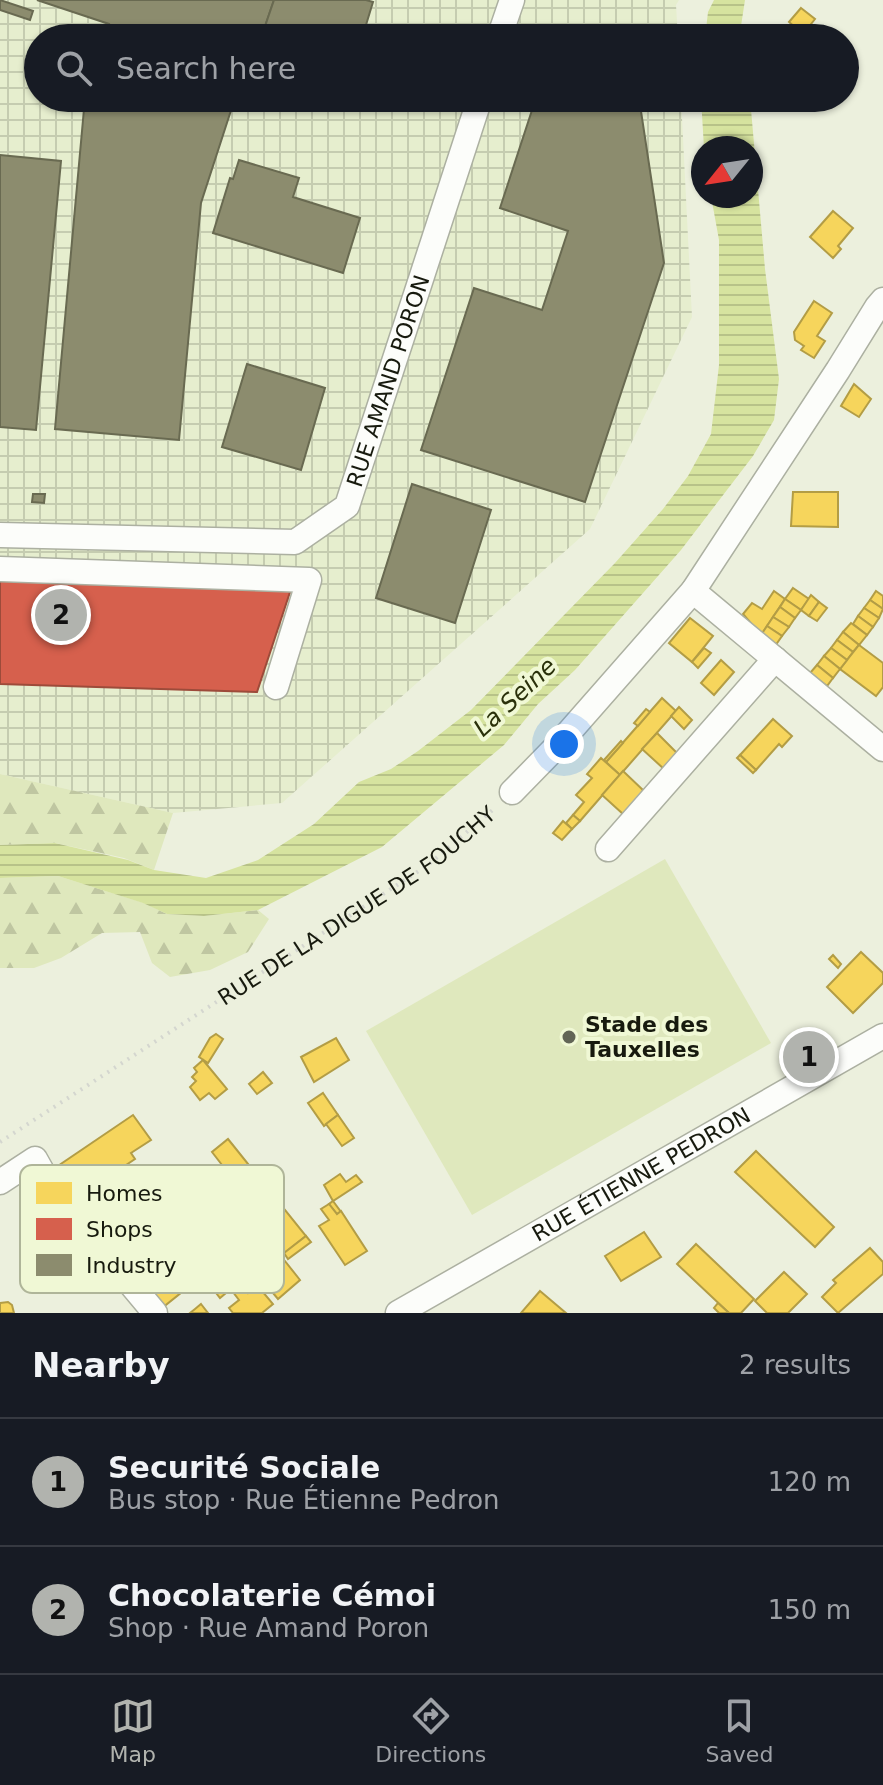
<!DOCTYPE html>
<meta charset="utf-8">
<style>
:root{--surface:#171b24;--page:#20242c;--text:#f1f3f6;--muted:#9ea1a6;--line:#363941;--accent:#b1b3ae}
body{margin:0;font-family:"DejaVu Sans",sans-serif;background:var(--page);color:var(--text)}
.compass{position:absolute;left:691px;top:136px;width:72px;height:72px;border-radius:50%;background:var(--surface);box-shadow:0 2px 6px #0004;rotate:240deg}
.you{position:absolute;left:564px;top:744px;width:28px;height:28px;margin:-20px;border:6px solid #fff;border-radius:50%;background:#1a73e8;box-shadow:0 0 0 12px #1a73e833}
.badge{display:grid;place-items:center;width:52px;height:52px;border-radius:50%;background:var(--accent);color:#111;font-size:26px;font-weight:700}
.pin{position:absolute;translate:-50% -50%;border:4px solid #fff;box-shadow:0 2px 8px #0006}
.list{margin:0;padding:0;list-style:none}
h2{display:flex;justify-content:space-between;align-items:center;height:104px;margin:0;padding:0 32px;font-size:34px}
h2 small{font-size:26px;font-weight:400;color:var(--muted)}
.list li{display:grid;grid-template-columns:52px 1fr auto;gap:24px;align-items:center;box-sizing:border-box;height:128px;padding:0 32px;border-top:2px solid var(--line)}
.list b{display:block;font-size:30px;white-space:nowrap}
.list p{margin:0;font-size:26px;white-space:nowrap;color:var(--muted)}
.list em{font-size:26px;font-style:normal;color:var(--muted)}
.icon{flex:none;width:44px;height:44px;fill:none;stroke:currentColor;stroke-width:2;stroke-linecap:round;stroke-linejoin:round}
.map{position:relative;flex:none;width:883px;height:1313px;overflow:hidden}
.search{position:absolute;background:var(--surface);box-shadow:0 2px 6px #0004;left:24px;right:24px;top:24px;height:88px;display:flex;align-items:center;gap:20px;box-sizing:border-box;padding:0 28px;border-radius:44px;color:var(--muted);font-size:30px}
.sheet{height:360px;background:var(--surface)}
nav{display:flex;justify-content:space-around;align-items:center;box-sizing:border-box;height:112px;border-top:2px solid var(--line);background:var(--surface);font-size:22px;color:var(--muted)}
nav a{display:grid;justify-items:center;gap:4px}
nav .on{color:var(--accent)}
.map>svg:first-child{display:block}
</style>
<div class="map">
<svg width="883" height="1313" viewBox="0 0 883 1313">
<defs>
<pattern id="industrial-grid" width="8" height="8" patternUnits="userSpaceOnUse" patternTransform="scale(2)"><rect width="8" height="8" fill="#e6eece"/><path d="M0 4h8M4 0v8" fill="none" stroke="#c5ccb0"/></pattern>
<pattern id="forest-firs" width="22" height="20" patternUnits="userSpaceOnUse" patternTransform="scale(2)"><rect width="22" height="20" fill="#dfe8bd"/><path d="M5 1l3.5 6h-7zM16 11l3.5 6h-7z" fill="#bfc6a1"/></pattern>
<pattern id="water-rules" width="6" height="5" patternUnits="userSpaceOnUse" patternTransform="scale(2)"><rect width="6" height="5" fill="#d6e39f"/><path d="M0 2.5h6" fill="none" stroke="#b7c288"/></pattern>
</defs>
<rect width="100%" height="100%" fill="#ecf0dd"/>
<path fill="url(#industrial-grid)" d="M0,0H679L676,5L678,38H38V98H681L692,317L590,529L282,803L173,813L0,774Z"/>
<g fill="url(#forest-firs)">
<path d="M0,774L173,813L154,870L124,858L55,843L0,845Z"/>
<path d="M58,876L144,903L167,914L204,916L258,910L269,919L248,952L210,970L170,977L152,963L140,932L102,933L61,958L34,968H0V878Z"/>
</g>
<path fill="#dfe8bd" d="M665,859L771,1043L472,1215L366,1031Z"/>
<g fill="url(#water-rules)">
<path d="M714,0H745L741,26L743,38H705L708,12Z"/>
<path d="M701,98H750L765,269L779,379L774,420L753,456L681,550L575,670L538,704L504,745L382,847L258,910L204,916L167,914L143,903L58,876L0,878V845L55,843L128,860L154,870L206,878L258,860L314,824L359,782L391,769L418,751L471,710L615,563L663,509L688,476L711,434L719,365V240L711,196H751V148H704Z"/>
</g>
<g fill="#f6d55c" stroke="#b39d45" stroke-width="2">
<path d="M801,8L815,19L803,34L789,22Z"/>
<path d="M833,211L853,228L838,246L841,249L833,258L810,237Z"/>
<path d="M814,301L832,313L817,336L825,341L814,358L801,350L804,346L795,340L794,332Z"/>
<path d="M854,384L871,399L859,417L841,406Z"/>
<path d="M793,492H838V527L791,526Z"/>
<path d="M793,588L809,599L801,610L785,599Z"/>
<path d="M774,591L785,599L761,635L743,614L752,603L762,609Z"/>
<path d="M876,591L883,596V609L870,600Z"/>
<path d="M811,595L819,602L809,616L801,610Z"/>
<path d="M785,599L801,610L795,618L780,607Z"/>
<path d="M870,600L883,609L879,618L864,608Z"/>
<path d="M819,602L827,608L817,621L809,616Z"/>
<path d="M780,607L795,618L789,627L773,617Z"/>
<path d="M864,608L879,618L873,627L858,616Z"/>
<path d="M858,616L873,627L867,635L853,624Z"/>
<path d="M773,617L789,627L782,636L767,626Z"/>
<path d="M690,618L713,636L692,662L669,643Z"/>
<path d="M851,623L867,635L859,645L843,632Z"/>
<path d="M767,626L782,636L775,646L761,635Z"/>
<path d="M843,632L859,645L853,652L837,640Z"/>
<path d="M837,640L853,652L847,660L831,648Z"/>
<path d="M859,645L883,663V687L876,696L840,669Z"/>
<path d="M704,648L711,653L698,668L692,662Z"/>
<path d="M831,648L847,660L840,669L824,656Z"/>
<path d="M824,656L840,669L833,678L817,665Z"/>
<path d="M721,660L734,672L714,695L701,683Z"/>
<path d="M817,665L833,678L827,686L810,673Z"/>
<path d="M662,698L676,711L620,775L606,762Z"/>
<path d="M679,707L692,720L684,729L671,716Z"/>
<path d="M646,709L650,712L638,726L634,723Z"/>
<path d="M773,719L792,736L782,747L779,744L756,770L740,755Z"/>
<path d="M657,733L678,754L664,769L642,749Z"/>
<path d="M621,741L623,743L606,762L604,760Z"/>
<path d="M740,755L756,770L753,773L737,758Z"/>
<path d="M601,758L620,775L580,821L573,815L584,802L576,795L592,778L587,774Z"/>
<path d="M623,771L644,791L623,814L602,795Z"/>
<path d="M573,815L580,821L572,829L566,823Z"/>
<path d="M563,821L572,829L562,840L553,833Z"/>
<path d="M861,952L883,973V983L853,1013L827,987Z"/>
<path d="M833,955L841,964L838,968L829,959Z"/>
<path d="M216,1034L223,1039L208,1063L199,1057L210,1038Z"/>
<path d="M336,1038L349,1060L314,1082L301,1057Z"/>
<path d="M203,1060L227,1089L215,1099L209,1093L200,1100L190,1087L196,1081L192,1077L197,1072L194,1068Z"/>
<path d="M263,1072L272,1083L257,1094L249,1084Z"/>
<path d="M323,1093L338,1115L324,1126L308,1103Z"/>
<path d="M133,1115L151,1140L131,1153L135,1159L120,1169L119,1167L100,1179L92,1167L78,1177L84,1188L67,1197L49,1172Z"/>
<path d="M338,1115L354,1138L342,1146L326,1124Z"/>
<path d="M228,1139L306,1236L281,1256L300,1280L278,1299L214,1222L246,1196L212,1152Z"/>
<path d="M756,1151L834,1227L815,1247L735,1172Z"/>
<path d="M340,1174L346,1182L356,1175L362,1182L333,1201L324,1185Z"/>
<path d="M333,1201L341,1212L337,1214L329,1204Z"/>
<path d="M329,1204L337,1214L341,1211L367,1251L345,1265L319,1226L329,1220L321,1209Z"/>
<path d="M644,1232L661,1257L621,1281L605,1256Z"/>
<path d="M306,1236L311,1242L288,1259L284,1253Z"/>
<path d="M696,1244L754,1299L741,1313H729L677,1264Z"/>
<path d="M870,1248L883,1262V1274L838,1313L822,1297L836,1283L833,1280Z"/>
<path d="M171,1265L177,1271L179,1269L192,1284L162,1308L150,1293L158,1287L152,1281Z"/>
<path d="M214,1267L228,1283L223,1287L226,1293L220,1298L203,1276Z"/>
<path d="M784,1272L807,1294L788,1313H767L755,1301Z"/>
<path d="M237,1283L241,1284L248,1293L257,1285L273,1304L262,1313H233L229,1308L239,1300L233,1292L232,1287Z"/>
<path d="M540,1291L566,1313H521Z"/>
<path d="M8,1302L12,1305L14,1313H0V1303Z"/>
<path d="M718,1303L729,1313H719L714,1308Z"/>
<path d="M201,1304L208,1313H190L195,1309Z"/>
</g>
<path fill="#d6604d" stroke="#9d4b3a" stroke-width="2" d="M0,581L291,589L257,692L0,684Z"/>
<g fill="#8c8c6e" stroke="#696a51" stroke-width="2">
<path d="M0,0L33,11L30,20L0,10Z"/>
<path d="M37,0H274L261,38H153L137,33L136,38H104L109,24Z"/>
<path d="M274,0H366L373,2L362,38H261Z"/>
<path d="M85,98H235L201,203L179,440L55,429Z"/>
<path d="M536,98H639L664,263L585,502L421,450L474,288L542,310L568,231L500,208Z"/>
<path d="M0,155L61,161L36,430L0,427Z"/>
<path d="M239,160L299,178L293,197L360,218L343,273L213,233L230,178L233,179Z"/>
<path d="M247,364L325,388L301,470L222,447Z"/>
<path d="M412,484L491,510L455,623L376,598Z"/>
<path d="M33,494H45L44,503L32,502Z"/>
</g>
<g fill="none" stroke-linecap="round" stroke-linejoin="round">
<g stroke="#acb0a1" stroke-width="27">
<g id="minor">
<path d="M499,38L512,0"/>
<path id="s2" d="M0,535L295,542L347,506L480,98"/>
<path d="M0,569L309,580L276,687"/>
<path d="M693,591L883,749"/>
<path d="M512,792L556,747L693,591L838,370L877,307L883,300"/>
<path d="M608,849L775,659"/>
<path d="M0,1182L35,1159L53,1191L155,1313"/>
<path id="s3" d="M398,1313L883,1036"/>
</g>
</g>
<path stroke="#d4d6cf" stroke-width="4" stroke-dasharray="2 6" stroke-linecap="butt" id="s1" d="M0,1142L428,865L495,808"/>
<use href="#minor" stroke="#fcfdfa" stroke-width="24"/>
</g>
<circle fill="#626556" stroke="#f0f8d5" stroke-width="3" cx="569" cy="1037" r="8"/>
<g text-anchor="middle" stroke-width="8" stroke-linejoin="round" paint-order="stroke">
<g font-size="22" fill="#171a0e" stroke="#f0f8d5">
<text dy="8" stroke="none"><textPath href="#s2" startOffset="490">RUE AMAND PORON</textPath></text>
<text dy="8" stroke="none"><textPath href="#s1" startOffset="428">RUE DE LA DIGUE DE FOUCHY</textPath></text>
<text dy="8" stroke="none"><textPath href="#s3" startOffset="280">RUE ÉTIENNE PEDRON</textPath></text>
</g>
<g font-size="22" font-weight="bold" fill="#171a0e" stroke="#f0f8d5" text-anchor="start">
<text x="585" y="1032">Stade des<tspan x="585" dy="25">Tauxelles</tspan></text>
</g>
<g font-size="24" font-style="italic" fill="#2a310a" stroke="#f0f8d5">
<text transform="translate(515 697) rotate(-43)" y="8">La Seine</text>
</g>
</g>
<rect x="20" y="1165" width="264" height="128" rx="12" fill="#f0f8d5" stroke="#afb599" stroke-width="2"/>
<rect x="36" y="1182" width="36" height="22" fill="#f6d55c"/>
<rect x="36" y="1218" width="36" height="22" fill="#d6604d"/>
<rect x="36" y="1254" width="36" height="22" fill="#8c8c6e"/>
<g font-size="22" fill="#171a0e">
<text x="86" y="1201">Homes</text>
<text x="86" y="1237">Shops</text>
<text x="86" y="1273">Industry</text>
</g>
</svg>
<svg class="compass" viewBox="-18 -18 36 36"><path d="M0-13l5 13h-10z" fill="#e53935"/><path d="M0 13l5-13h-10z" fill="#9ea1a6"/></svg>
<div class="you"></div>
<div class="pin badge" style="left:809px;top:1057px">1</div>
<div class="pin badge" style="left:61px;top:615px">2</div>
<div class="search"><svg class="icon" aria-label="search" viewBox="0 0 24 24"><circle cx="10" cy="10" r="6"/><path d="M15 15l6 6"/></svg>Search here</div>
</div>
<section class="sheet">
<h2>Nearby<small>2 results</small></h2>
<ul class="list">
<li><span class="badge">1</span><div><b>Securité Sociale</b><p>Bus stop · Rue Étienne Pedron</p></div><em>120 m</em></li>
<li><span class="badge">2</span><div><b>Chocolaterie Cémoi</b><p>Shop · Rue Amand Poron</p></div><em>150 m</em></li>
</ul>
</section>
<nav>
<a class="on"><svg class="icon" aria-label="map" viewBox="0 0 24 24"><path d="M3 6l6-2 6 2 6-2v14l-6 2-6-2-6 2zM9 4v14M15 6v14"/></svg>Map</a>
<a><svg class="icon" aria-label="directions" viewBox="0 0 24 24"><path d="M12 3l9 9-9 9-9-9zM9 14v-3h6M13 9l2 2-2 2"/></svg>Directions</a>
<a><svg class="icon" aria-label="saved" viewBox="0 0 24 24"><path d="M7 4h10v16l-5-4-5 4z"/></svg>Saved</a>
</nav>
